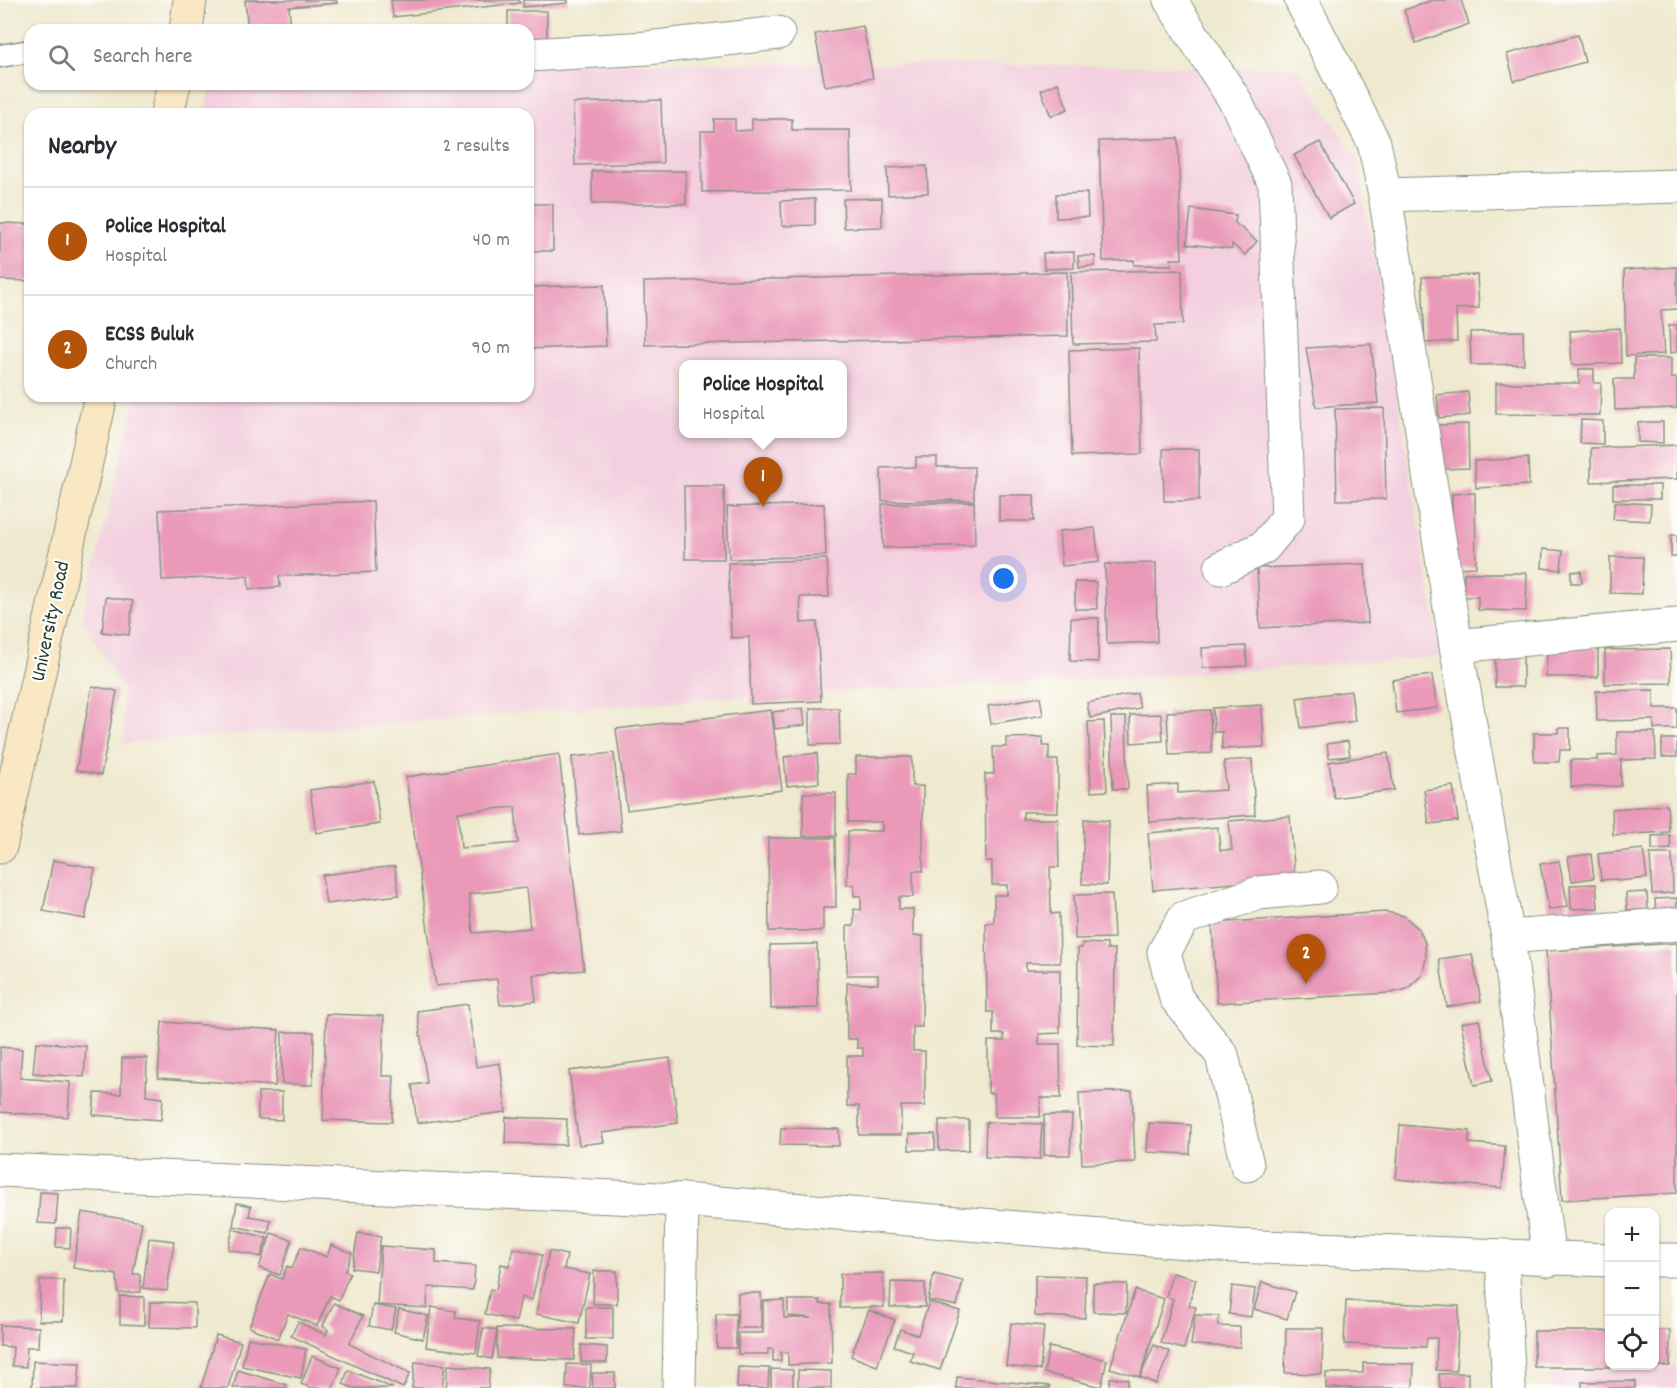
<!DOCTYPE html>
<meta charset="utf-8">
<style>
:root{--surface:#fff;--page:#f2f2f3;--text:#2b2b33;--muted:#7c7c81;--line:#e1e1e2;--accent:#b45309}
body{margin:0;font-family:Dekko,sans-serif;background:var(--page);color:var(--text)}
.controls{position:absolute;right:18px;bottom:18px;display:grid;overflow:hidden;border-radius:12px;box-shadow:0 2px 4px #0004}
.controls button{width:54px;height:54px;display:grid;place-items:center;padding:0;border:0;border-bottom:2px solid var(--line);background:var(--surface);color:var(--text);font:30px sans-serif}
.you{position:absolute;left:1004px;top:579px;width:21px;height:21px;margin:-15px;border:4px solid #fff;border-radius:50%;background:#1a73e8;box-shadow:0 0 0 9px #1a73e833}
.badge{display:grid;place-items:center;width:39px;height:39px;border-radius:50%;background:var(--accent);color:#fff;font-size:20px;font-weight:700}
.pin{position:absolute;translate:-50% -50px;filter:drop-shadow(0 2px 3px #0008)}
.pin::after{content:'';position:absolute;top:32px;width:21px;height:18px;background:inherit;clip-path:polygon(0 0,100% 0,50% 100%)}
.popup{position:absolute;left:679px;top:360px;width:168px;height:78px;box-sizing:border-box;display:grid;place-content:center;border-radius:12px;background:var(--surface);filter:drop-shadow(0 2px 4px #0005);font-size:20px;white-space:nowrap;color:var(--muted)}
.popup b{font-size:22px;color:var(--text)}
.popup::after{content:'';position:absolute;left:50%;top:100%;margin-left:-12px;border:12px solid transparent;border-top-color:var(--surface)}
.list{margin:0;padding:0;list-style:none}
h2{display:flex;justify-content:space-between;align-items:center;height:78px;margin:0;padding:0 24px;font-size:26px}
h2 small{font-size:20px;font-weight:400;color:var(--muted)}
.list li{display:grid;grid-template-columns:39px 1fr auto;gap:18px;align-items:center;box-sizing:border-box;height:108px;padding:0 24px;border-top:2px solid var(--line)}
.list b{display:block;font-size:22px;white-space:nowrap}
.list p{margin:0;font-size:20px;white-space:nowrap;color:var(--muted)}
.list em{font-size:20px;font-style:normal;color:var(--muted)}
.icon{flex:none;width:33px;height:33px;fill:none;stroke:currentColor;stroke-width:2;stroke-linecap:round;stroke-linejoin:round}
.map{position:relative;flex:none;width:1677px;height:1388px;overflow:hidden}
.search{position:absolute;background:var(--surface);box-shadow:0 2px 4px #0004;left:24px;top:24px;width:510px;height:66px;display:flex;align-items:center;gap:15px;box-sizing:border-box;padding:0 21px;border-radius:18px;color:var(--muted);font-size:22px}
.panel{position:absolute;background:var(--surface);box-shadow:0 2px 4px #0004;left:24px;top:108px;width:510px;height:294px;border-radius:18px}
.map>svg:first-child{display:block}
</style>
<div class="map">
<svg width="1677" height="1388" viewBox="0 0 1677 1388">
<rect width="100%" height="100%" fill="#fdfcf7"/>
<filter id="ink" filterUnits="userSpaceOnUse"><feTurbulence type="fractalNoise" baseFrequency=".0167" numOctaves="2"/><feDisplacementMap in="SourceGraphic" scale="12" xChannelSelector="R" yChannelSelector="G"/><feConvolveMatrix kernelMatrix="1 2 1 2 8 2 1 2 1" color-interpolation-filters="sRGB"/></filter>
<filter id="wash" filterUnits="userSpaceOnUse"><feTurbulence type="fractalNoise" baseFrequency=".008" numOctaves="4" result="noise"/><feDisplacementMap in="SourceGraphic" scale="24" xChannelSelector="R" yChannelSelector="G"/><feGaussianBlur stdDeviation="1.35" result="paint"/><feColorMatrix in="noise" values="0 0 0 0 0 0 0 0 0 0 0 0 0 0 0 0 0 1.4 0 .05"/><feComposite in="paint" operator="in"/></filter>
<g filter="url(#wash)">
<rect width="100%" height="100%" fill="#efe9cf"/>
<g fill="#f3cfdf" fill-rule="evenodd">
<path d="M528,62L1297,67L1358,161L1441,657L1095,680L743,696L124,743L122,687L82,619L136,396H528V114H204L211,84H528ZM684,364H843V434H684Z"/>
<path d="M1677,1367V1388H1550L1549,1372Z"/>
</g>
<g id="blocks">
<g fill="#ea99b9" fill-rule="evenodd">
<path d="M245,0H336L337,3L289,7L291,30H248Z"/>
<path d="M391,0H519L520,3L393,17Z"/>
<path d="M523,0H568V3L523,7Z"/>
<path d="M1433,0H1461L1469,24L1416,43L1404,10Z"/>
<path d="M508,11H547V38L528,39V30L508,29Z"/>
<path d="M863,26L873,78L825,86L815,34Z"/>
<path d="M1578,35L1585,62L1514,81L1507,54Z"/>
<path d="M1058,83L1068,109L1051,116L1041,90Z"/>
<path d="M661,100L663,163L575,165L573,103Z"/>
<path d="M714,119H735V131L752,130V119H792V130H850L851,190L702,192L701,131H714Z"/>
<path d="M1178,138L1182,259H1171L1172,265H1134V260L1103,261L1099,141Z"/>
<path d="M1320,142L1354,204L1329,218L1294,155Z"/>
<path d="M927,166L928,193L888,195L887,168Z"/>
<rect x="592" y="171" width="94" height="33"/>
<path d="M1087,193L1088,217L1056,218V194Z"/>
<path d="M882,198V227L844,228L843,199Z"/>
<path d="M815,199V225L782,226L781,201Z"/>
<rect x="528" y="204" width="25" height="47"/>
<path d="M1191,209L1236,215L1235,223L1257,241L1245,255L1232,244V249L1187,244Z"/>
<path d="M0,223L30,224V281L0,280Z"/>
<path d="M1074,252V268L1044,269L1043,253Z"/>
<path d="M1078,256H1095V266L1079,267Z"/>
<path d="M1677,267V309L1661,310L1664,354L1626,356L1624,270Z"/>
<path d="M1182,270L1183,324L1155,325L1156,342L1073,344L1071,272Z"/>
<path d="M1067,272L1068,336L645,345L644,282Z"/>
<path d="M1477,275L1479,308L1456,309L1457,341L1425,343L1422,277Z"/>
<path d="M604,285L606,346L528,349V287Z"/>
<path d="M1669,325H1677V352L1670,353Z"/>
<path d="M1620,328L1621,363L1572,365L1570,331Z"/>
<path d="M1523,331L1524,364L1471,365L1470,332Z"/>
<path d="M1371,344L1378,403L1316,407L1306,348Z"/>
<path d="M1139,348L1142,454L1072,456L1069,350Z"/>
<path d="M1634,358H1671V378H1677V408L1615,410L1614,379H1634Z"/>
<path d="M1579,369H1594V383H1601L1600,415L1496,414V383H1579Z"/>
<path d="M1468,392L1470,415L1439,418L1437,395Z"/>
<path d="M1384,408L1386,499L1337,500L1335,409Z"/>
<path d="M1581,420L1603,421V444L1580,443Z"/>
<path d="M1638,422H1663V443L1638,442Z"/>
<path d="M1468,424L1469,468L1439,469L1438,425Z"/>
<path d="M1677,445V479L1591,482V448Z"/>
<path d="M1163,449H1199V501H1164Z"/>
<path d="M916,457H937V467H974V500L882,501L881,468L916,467Z"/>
<path d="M1528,458L1529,485L1476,488L1474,461Z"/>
<rect x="1613" y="485" width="47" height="14"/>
<path d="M684,486H724V559H685Z"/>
<path d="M1475,493L1476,567L1453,568L1452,494Z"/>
<rect x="999" y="495" width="35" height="26"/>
<path d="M373,501L376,572L279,576L280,587L249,589L248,576L162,580L159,510Z"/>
<path d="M974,502L975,545L883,548L882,504Z"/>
<path d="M1615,502L1651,504L1650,521L1613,519Z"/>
<path d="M824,504L826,556L729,559L727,507Z"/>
<path d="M1095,528L1099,562L1062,566L1059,531Z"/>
<rect x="1671" y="535" width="6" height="22"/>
<path d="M1543,549L1563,551L1561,570L1542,568Z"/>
<path d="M1610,557H1643L1642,594L1610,593Z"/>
<path d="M827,559L829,597H800L801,623L817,622L821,701L751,704L749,637L731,638L728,563Z"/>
<path d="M1156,563L1157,642L1107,644L1105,564Z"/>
<path d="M1365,564L1368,623L1260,628L1257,568Z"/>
<path d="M1581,571L1582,583H1571V572Z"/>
<path d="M1464,573H1527L1526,611L1478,610V597H1463Z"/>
<path d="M1075,582H1096L1097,609H1075Z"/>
<path d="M106,597L133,601L129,635L102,632Z"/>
<path d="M1071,618H1099L1098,662L1070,661Z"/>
<path d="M1246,646L1247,666L1203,668L1202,648Z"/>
<path d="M1547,648H1598V677H1546Z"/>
<path d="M1670,649L1671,683L1605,684V650Z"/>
<rect x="1495" y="651" width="28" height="36"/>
<path d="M1432,675L1437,708L1396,713L1392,680Z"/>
<path d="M92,686L117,691L101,775L76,770Z"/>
<path d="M1654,690V708H1677V729H1654V720L1597,721L1596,691Z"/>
<path d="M1351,691L1355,721L1301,728L1297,698Z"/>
<path d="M1137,693L1140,708L1090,718L1087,703Z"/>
<path d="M1040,697L1043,715L991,724L988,706Z"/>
<path d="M1262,705L1264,747L1222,749V732H1214L1213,708Z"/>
<path d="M803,708L805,725L775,729L773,712Z"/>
<path d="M810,708H839L840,744L810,745Z"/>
<path d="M771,710L782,790L627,810L616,729Z"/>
<path d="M1210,710L1212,753L1169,755L1167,712Z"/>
<path d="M1161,714L1163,741L1131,743L1130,715Z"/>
<path d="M1111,717H1126L1128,789H1113Z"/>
<path d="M1104,721L1107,791L1091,792L1088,722Z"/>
<path d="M1558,728H1570V750H1560L1559,762H1534V733H1558Z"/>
<path d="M1617,732H1655L1656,759L1621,760V786L1571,787V760H1597V756L1617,755Z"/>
<path d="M1043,737V746H1049V760H1058V812H1023V819H1058L1059,867H1050L1051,914L1059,913L1060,963H1026V970H1060V1033L1039,1034V1044H1060L1061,1098H1040V1117H995L994,1093H988V1041H1004V1034H993V1012H987L986,923H994V895H1007V885H992V861H986L985,774H994L993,747H1006V738Z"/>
<rect x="1662" y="739" width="15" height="18"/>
<path d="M1348,741L1350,756L1329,758L1327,744Z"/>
<path d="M614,753L621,831L579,835L572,757Z"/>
<path d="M817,753L819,783L787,786L784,757Z"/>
<path d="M1388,753L1394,790L1334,798L1329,762Z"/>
<path d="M559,754L584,970L533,975L536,1001L500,1005L497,979L436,986L406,777ZM515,807L518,843L461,848L458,812ZM526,888L530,928L473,933L469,894Z"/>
<path d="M856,757H912V786H923V871H913V897H899V909H913V936H923L922,1027H913V1051H925V1106H901V1135H859V1106H847V1056H863V1048H857V1039H847V983L878,984V975H847V926H854V909L861,910V896H854V885H847L848,831H882V822H848V774H856Z"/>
<path d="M1252,759L1255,815L1149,822L1147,786L1178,784V793L1226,790L1224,761Z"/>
<path d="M374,781L380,824L316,833L310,790Z"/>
<path d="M1453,786L1458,821L1429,824L1424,790Z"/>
<rect x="803" y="793" width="33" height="43"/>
<path d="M1667,805L1669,832L1613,835L1612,809Z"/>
<path d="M1290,816L1295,878L1153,890L1148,833L1218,827L1220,850H1232L1229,821Z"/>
<path d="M1084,819L1109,821L1107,885L1082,884Z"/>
<path d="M1670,835L1671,849L1652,850V836Z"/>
<path d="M768,838H835L836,907L823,908V931H769Z"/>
<path d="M1643,849L1647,878L1618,881L1617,879L1601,880L1598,854Z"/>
<path d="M1591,854L1594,878L1572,881L1568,857Z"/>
<path d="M1650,854H1672L1673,893L1652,894Z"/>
<path d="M53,860L95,868L85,919L43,911Z"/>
<path d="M1559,861L1568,906L1549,910L1540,864Z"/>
<path d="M395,866L399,895L326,904L322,875Z"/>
<path d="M1596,884L1598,908L1571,909L1570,885Z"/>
<path d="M1647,892L1648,910H1627L1626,893Z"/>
<path d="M1112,894L1114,938L1075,939L1074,895Z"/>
<path d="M1677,898V914L1656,915L1655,899Z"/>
<path d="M1386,912L1404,916L1419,929L1425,943L1426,958L1422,975L1407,989L1391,993L1217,1003L1212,923Z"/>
<path d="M1082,943L1107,944V949H1115L1114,1046L1077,1045L1078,948H1082Z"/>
<path d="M1677,943V1193L1562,1200L1546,951Z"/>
<path d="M817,944L818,1008L771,1009L770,945Z"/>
<path d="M1472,954L1481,1001L1447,1007L1439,959Z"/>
<path d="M468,1004L476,1067L500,1063L506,1112L417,1123L412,1085L427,1083L417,1011Z"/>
<path d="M326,1014L384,1016L382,1076H394L392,1122L323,1120Z"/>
<path d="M1479,1020L1492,1081L1474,1085L1461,1023Z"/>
<path d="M162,1022L279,1030L275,1086L158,1078Z"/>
<path d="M282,1032H314L313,1085L282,1084Z"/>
<path d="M36,1042L86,1046L84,1077L33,1073Z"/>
<path d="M0,1047L22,1049L20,1078L70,1082L68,1117L0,1112Z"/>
<path d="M122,1058H147L146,1096L163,1098L161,1120L93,1115L95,1093L121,1094Z"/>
<path d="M670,1058L678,1123L602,1133L604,1142L579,1145L569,1071Z"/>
<path d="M1132,1091L1135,1162L1082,1164L1079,1093Z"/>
<path d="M258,1092H282V1120L258,1119Z"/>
<path d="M1044,1115H1072L1070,1155H1044Z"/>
<path d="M506,1117L567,1119L566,1145L505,1143Z"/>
<path d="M939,1120H969V1150L939,1151Z"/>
<path d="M986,1122L1042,1124L1040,1159L985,1157Z"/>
<path d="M1149,1123L1191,1125L1190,1154L1147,1152Z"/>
<path d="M1400,1125L1470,1131L1469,1143L1505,1146L1502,1188L1396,1179Z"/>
<path d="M781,1128L839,1129V1146L780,1145Z"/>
<rect x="909" y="1134" width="26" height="16"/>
<path d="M40,1192L58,1193L56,1224L38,1223Z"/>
<path d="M237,1203L251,1206L249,1216L271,1220L268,1233L233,1226Z"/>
<path d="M82,1212L142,1222L133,1274H140L141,1292L118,1293L117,1275L73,1268Z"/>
<path d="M57,1228H71L70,1248L56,1247Z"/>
<path d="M233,1229L267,1238L261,1257L228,1249Z"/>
<path d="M271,1233L292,1240L280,1275L259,1268Z"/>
<path d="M358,1233L381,1236L376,1271L352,1268Z"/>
<path d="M149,1238L174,1241L167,1291L143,1288Z"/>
<path d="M331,1245L352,1253L345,1271L350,1273L339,1300L330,1296L317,1326L288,1314L278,1339L249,1327L270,1274L282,1279L287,1266L292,1268L301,1247L327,1257Z"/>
<path d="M381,1246L436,1250V1263L475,1266L473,1290L428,1287L427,1308L377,1305Z"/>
<path d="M513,1248L542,1255L532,1300L521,1297L516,1321L485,1314L490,1289L496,1290L501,1264L509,1266Z"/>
<path d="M549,1251L567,1255L564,1269L590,1274L579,1323L536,1314Z"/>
<path d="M594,1271H617V1304H593Z"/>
<path d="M883,1273L884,1307L840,1308V1274Z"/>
<path d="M1172,1273L1196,1279L1189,1306L1196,1307L1184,1349L1161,1343L1173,1299L1166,1297Z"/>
<path d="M934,1274L963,1281L957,1306L928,1300Z"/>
<path d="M1035,1275L1086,1276L1085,1318L1035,1316Z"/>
<path d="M40,1280H64L63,1321H39Z"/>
<path d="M891,1282L925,1283V1307H890Z"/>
<path d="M1262,1282L1295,1292L1287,1319L1254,1309Z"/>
<path d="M1093,1283L1127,1284L1126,1313L1093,1312Z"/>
<path d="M1232,1286L1255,1289L1251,1317L1229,1314Z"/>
<path d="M1135,1290L1164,1299L1140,1377L1110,1368Z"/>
<path d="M738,1293H761V1328H737Z"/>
<path d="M120,1296L144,1297V1325L120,1324Z"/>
<path d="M784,1300V1318H812L788,1316V1300H820V1304H831L832,1363L788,1365V1352H781V1361H773V1349H768V1354H738V1333H763V1301Z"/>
<path d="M1346,1301L1459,1306L1456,1371L1436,1370L1437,1338H1427L1426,1347L1344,1344Z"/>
<path d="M150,1302L195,1303V1328L149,1327Z"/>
<path d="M929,1302L960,1311L940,1370L910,1361L913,1352L894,1346L900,1329L918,1335Z"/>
<path d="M334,1303L363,1316L349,1344L410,1373L403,1388L291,1336L298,1322L326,1335L328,1330L323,1326Z"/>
<path d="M373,1305L396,1309L391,1330L369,1326Z"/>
<path d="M431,1307L456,1311L455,1318L480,1321L476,1353L426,1347Z"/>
<rect x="586" y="1307" width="27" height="32"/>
<path d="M399,1309L428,1316L423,1339L394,1332Z"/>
<path d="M869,1310L895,1320L877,1366L851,1356Z"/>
<path d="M716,1314H736V1348H717Z"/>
<path d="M1195,1315L1219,1316L1218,1326L1240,1327V1347L1191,1345Z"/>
<path d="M1011,1323L1044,1326L1040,1370L1006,1366Z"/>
<path d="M0,1325L39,1327L38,1347H27L26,1367L12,1366L13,1347L0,1346Z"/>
<path d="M483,1328L497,1330L492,1359L478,1356Z"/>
<path d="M497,1328L576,1329L574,1360L497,1358Z"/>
<path d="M1286,1328H1323L1322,1374L1285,1373Z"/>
<rect x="1654" y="1330" width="16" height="36"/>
<rect x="1534" y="1331" width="76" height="36"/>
<path d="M216,1335L241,1342L228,1388H201Z"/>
<path d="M248,1338L306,1349L301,1378L242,1366Z"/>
<path d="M581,1345L607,1347V1363L581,1362Z"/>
<path d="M1154,1345L1170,1352L1156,1384L1140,1377Z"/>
<path d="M1049,1347L1107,1360L1101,1387L1044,1373Z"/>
<path d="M312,1356L341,1368L333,1388H312L301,1384Z"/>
<path d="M33,1361L80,1363L78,1388H32Z"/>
<path d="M415,1362L445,1365L442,1388H412Z"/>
<path d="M1363,1363L1414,1364L1413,1388H1326V1373H1363Z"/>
<path d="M567,1364L591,1365L590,1388H566Z"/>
<path d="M448,1365L490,1369L488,1388H446Z"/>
<path d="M738,1367L769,1368L768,1388H737Z"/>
<path d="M771,1369L793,1370V1388H771Z"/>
<path d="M238,1370L287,1385L286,1388H233Z"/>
<path d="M348,1370L393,1388H354L343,1384Z"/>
<path d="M798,1370L831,1371V1388H798Z"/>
<path d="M592,1373H615V1388H593Z"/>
<path d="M1468,1373V1388H1440L1439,1374Z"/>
<path d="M957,1377L1050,1386V1388H956Z"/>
<path d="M1110,1378L1128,1379L1127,1388H1109Z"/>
<path d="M1635,1381V1388H1582V1382Z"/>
</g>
</g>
</g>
<g filter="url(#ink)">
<use href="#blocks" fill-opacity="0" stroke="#879382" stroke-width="1.5"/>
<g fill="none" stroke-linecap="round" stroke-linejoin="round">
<g stroke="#879382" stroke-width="25">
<path id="lane" d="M0,56L30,51"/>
</g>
<g stroke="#879382" stroke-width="35">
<g id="street">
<path d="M1170,0L1236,102L1275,184L1288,518L1264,547L1221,568"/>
<path d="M1301,0L1374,143L1385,195L1456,646L1508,937L1549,1260"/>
<path d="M528,55L647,48L778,33"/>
<path d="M1385,195L1677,186"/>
<path d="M1456,646L1677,625"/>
<path d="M1508,937L1677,924"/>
<path d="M1247,1165L1222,1055L1176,998L1164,952L1184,918L1259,893L1320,887"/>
<path d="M0,1170L682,1200L1234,1246L1610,1260"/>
<path d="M1502,1257L1509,1388"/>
<path d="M1654,1260H1677"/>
<path d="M679,1388L682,1200"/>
</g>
</g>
<g stroke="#879382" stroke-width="35">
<g id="secondary">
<path d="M186,30L190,0"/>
<path d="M167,114L174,84"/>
<path d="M0,847L101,396"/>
</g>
</g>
<use href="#lane" stroke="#fff" stroke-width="22"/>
<use href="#street" stroke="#fff" stroke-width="33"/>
<use href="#secondary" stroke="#fae7c3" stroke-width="33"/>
</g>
</g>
<g text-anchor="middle" stroke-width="4.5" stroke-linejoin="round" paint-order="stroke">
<g font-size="21" fill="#1f3d34" stroke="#fdfcf7">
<text transform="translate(49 621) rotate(-78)" y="7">University Road</text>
</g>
</g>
</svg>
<div class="controls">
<button>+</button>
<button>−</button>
<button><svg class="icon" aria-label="locate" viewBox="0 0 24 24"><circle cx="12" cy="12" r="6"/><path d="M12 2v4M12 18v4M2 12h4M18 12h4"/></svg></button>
</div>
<div class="you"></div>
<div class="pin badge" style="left:763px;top:507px">1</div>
<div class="popup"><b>Police Hospital</b>Hospital</div>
<div class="pin badge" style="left:1306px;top:984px">2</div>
<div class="search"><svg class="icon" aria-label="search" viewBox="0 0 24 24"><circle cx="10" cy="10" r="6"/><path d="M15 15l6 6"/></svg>Search here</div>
<section class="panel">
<h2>Nearby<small>2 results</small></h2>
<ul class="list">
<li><span class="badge">1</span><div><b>Police Hospital</b><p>Hospital</p></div><em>40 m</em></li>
<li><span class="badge">2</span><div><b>ECSS Buluk</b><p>Church</p></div><em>90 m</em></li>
</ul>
</section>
</div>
